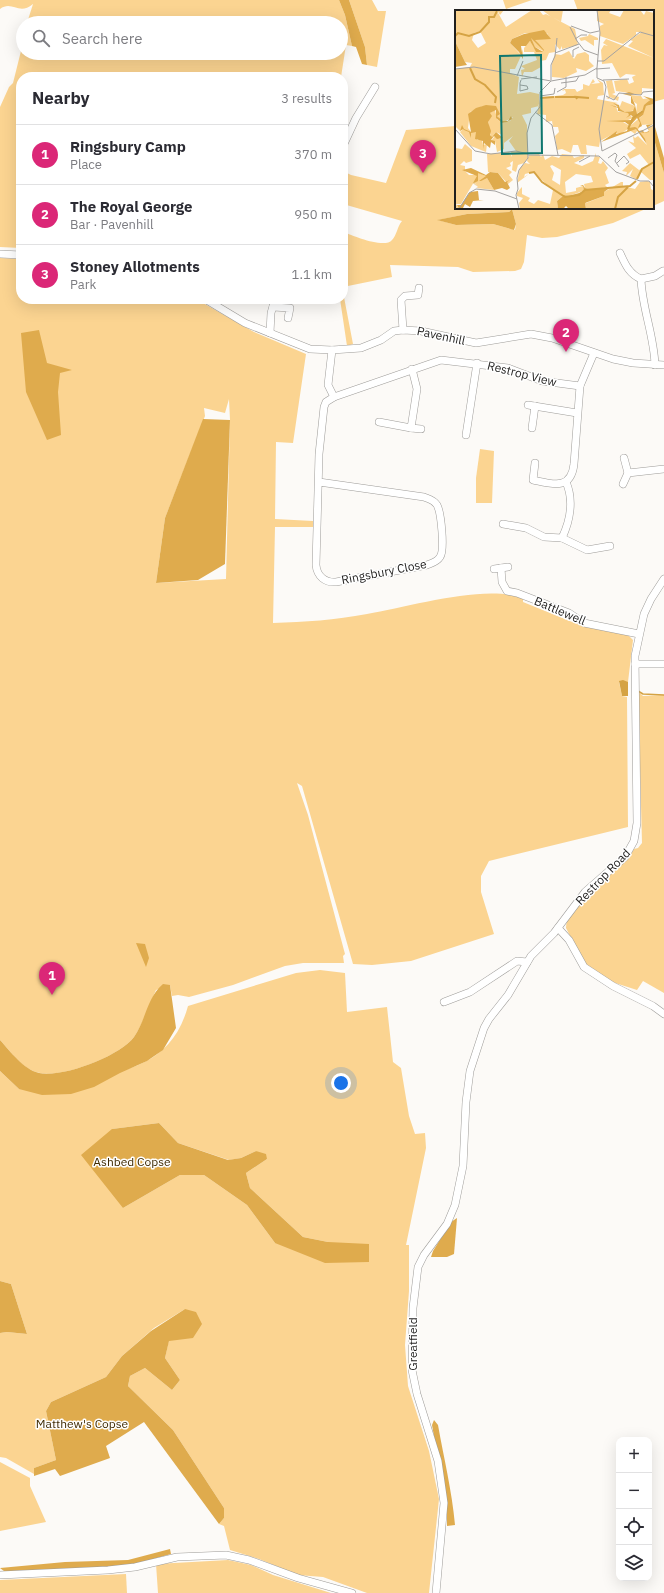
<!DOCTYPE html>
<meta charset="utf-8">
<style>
:root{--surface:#fff;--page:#f7f7f7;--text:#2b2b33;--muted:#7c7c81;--line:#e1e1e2;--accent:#db2777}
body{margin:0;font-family:"IBM Plex Sans",sans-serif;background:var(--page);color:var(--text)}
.controls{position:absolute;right:12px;bottom:12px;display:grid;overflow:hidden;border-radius:8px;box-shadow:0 4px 16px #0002}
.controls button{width:36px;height:36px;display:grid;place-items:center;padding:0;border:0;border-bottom:1px solid var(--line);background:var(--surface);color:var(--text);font:20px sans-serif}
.you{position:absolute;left:341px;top:1083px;width:14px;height:14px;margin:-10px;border:3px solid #fff;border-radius:50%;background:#1a73e8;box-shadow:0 0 0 6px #1a73e833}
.badge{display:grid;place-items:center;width:26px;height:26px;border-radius:50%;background:var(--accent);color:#fff;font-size:13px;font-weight:700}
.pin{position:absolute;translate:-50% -33px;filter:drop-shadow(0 1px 2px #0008)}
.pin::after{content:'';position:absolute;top:21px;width:14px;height:12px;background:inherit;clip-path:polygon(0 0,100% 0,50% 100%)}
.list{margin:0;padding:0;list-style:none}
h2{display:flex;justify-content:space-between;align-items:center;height:52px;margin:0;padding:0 16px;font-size:17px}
h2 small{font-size:13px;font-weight:400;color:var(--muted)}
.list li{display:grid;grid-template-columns:26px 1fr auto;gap:12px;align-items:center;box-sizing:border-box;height:60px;padding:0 16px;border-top:1px solid var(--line)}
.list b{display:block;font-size:15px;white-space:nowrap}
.list p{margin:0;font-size:13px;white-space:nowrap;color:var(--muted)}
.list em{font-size:13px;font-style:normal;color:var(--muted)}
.icon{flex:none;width:22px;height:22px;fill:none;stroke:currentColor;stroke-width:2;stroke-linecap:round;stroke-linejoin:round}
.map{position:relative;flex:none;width:664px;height:1593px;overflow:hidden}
.search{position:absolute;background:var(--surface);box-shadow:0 4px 16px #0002;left:16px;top:16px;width:332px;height:44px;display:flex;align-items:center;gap:10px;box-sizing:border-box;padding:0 14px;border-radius:22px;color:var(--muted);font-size:15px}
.panel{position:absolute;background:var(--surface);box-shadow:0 4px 16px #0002;left:16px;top:72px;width:332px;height:232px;border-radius:16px}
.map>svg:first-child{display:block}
</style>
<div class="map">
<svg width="664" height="1593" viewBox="0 0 664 1593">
<rect width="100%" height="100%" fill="#fcfaf7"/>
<g fill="#fbd491" fill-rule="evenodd">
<path d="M0,0H339L345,15L352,46L346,45L341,77H21V248L0,247V107L9,87L13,83L23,43V53H341V23H27L33,4C19,16 12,0 0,9Z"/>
<path d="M349,0H372L378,11H386L377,67L367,65L365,47Z"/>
<path d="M503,0H532L506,9Z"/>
<path d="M574,0H664V99L653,102V11H578Z"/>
<path d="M456,126V208H648L613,223L557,237L542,238L527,235L524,262L521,269L515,271L473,272L458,267L390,265L392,277L343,287L344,232C353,236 385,249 392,240C397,235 397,227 402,221L343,204V171L351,175L386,183L406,130ZM512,209L516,224L515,230L493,224L456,225L438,220L467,214L509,212Z"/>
<path d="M653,136L664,173V201L653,206Z"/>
<path d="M0,258L21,259V299H196L254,332L306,354L293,443L276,442L275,519L313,521V527H275L273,623C305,622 335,620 367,614C410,607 483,584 523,598V602L577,624L628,635L633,640L628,682H619L622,696L627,697L628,827L489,861L481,876V892L494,934L411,961L372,965L353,964L302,786L297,783L308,815L345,954L343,956L344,963H303L285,966L233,985L189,997L178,995L172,996L170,985L156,990C149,1005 144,1022 134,1037C120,1056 63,1078 40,1073C23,1070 11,1052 0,1040ZM229,399L230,420L226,579L156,583L165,518L205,416L204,408L225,413Z"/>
<path d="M343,292L353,344L347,346L340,299H343Z"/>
<path d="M480,449L494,451L492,503H476V478Z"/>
<path d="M638,691L643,696L664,695V993L643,981L637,990L609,981L585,965L566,928C566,905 609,877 625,861C628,857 631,853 634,849L638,848L642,843Z"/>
<path d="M320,970L345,973L347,1012L387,1007L393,1062L401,1068L409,1116L415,1134L425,1133L426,1148L406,1245H409V1291L405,1345L408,1386L429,1451L439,1499L429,1593H367L323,1577L298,1575L259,1559L230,1550L224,1526L219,1524L224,1518V1508L173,1430L128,1386L130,1376L145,1368L172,1390L180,1380L165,1358L169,1340L185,1309L154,1328L122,1356L106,1377L51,1402L46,1411L56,1460L34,1468V1474L6,1458L0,1457V1333L7,1332L27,1334L11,1284L0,1281V1071L19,1089C40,1085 61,1082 82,1079C132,1071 173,1061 188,1006L296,973ZM159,1123L178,1143L229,1160L241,1158L256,1151L267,1159L246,1173L250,1188L303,1237L328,1242L275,1243L247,1205L204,1175H180L123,1208L112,1129Z"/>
<path d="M0,1462L30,1478V1486L46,1522L0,1531Z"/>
<path d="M228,1560L251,1565L273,1575L331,1593H158L156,1564Z"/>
<path d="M126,1574L127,1593H0V1580Z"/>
</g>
<g fill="#dfab4d">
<path d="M339,0H349L365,47L367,65L362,64L356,47L352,46L345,15Z"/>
<path d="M653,120L664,158V173L653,136Z"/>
<path d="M512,209L516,224L514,230L493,224L456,225L437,220L467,214L509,212Z"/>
<path d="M39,330L47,363L72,370L60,373L58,392L61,435L47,440L26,392L21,333Z"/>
<path d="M203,419L230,420L225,564L198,580L156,583L165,518Z"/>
<path d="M136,943L145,944L149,958L146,967Z"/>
<path d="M163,984L170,985L176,1028L163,1050L147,1061L120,1073L94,1087L71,1094L42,1095L19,1089L0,1071V1040C11,1052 23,1069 39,1073C63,1078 120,1056 134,1037C146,1020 147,997 163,984Z"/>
<path d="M159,1123L178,1143L228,1160L241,1158L256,1151L266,1154L267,1159L246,1173L250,1188L303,1237L328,1242L369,1244V1262L325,1263L275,1243L247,1205L204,1175H180L123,1208L81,1155L112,1129Z"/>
<path d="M457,1218L454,1254L447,1257H431L433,1251L451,1222Z"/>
<path d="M0,1281L11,1284L27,1334L7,1332L0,1333Z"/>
<path d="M185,1309L196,1312L202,1324L193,1338L169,1341L165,1358L180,1380L172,1390L145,1368L130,1376L128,1386L173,1430L224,1508V1518L219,1524L144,1422L106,1446L110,1458L60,1476L55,1469L34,1476V1468L56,1460L46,1411L51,1402L106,1377L122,1356L151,1331Z"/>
<path d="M434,1420L438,1425C444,1459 452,1491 455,1525L447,1526V1508L432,1425Z"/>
<path d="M170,1549L171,1554L139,1563L114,1567L8,1572L4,1571L0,1568L65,1562L128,1560Z"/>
</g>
<path fill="#d5a344" d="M623,680L628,682V696H622L619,681Z"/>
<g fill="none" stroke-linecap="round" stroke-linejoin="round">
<path stroke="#d5a344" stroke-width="1.5" d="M638,691L643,694L664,695"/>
<g stroke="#9e9c99" stroke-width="8">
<g id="minor">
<path d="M343,146L356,118L375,87"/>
<path d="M620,253C625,264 629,274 641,279C642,308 654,335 655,365"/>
<path d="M0,254L21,255"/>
<path d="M641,279L655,276L663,271"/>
<path d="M205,299L245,323L310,349L332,350L361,348L381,340L394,331L403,330L421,331L476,343L531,334L552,338L613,359L633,363L664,365"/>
<path d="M273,307L290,308L288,318"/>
<path d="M403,330L401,300L405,296L418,295L419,288"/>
<path d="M270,333L271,313L275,299"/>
<path d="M332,350L328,385L334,397L441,360L508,368L542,381L580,386L594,353"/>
<path d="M528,405L577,413"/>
<path d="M379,422L411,428L417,389L412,369"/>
<path d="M411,428L421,429"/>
<path d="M532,428L535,406"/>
<path d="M466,435L477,363"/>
<path d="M624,458L628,473L664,469"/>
<path d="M535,463L533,480C552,484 571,491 574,464L580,386"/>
<path d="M319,482L424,497C429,499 434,500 437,505C441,512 445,550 440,557C437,562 432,563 427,565L336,582C325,583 317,576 316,565L319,454L324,407L326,402L334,397"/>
<path d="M623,484L628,473"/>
<path d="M503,524L526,528L544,537L562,538C570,521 574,500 566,482"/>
<path d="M562,538L587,550L610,546"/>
<path d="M501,568L502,582L507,591L517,593L569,613L584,623L639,634"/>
<path d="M494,569L508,567"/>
<path d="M635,664H664"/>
<path d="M558,928L569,940L584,967L613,986L653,1006L664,1014"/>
<path d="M444,1002L470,992L517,961L527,962"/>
<path d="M0,1575L108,1570L135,1567L177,1557L226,1555L249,1560L298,1578L352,1593"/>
<path d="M436,1593L444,1503L438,1461L417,1394L412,1370L413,1308L418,1267L424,1255L447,1224L455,1205L463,1166L466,1102L470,1071L484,1028L489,1019L508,995L531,956L554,933L585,892L625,857L634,841L637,823L635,656L644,614L651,599L664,579"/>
</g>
</g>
<use href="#minor" stroke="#fff" stroke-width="7"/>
</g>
<g text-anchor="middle" stroke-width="3" stroke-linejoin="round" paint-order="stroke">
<g font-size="12" fill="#201f1e" stroke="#fff">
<text transform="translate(441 336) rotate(12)" y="4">Pavenhill</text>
<text transform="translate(522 374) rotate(14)" y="4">Restrop View</text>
<text transform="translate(384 572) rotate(-11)" y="4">Ringsbury Close</text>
<text transform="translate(560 611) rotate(23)" y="4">Battlewell</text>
<text transform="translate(603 877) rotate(-46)" y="4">Restrop Road</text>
<text transform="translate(413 1344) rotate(-90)" y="4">Greatfield</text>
</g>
<g font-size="12" fill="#3e2900" stroke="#fff">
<text x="132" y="1166">Ashbed Copse</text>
<text x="82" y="1428">Matthew's Copse</text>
</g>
</g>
<g transform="translate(455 10)">
<rect width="199" height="199" fill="#fcfaf7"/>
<path d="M0,0H49L45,5L42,0V1L51,17L77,0H84L88,5L91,4L120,19L123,35L107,39V36L105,40L100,34V42L94,43L91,50L85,51L86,57L77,62H69L67,67L66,60L70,59L66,56L82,50L79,42H69V38L75,31L82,40L88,41L80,37L75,28L95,29L92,23H70L57,29L55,33L66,45L68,39V49L66,46L60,59H55V63L64,67L62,84L75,82L84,84V96L76,98V103L67,105L72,115L73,148L69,153L63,155L61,162L57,160L58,151L55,153L56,156L51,158L57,162L54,165L58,170L53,174L43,163L33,162L32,144L54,142L57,147L56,142L61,141L54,131L58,126L49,133V139L42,142L40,131H36L40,126L45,129L47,125L41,122L36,128L33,112L35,103L40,100L42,109L47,113L55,111L58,107L49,112L42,106L41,99L28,96L15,102L13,118L16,122H21L22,130H27L28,135L32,134L31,142L16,136L5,122L8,119L5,121L0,116V59L15,57L17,53L10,52L0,31ZM25,21L31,33L23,38L17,30L19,23ZM87,0H108L106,12L95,6ZM142,0H156L154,3L165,7L169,0H185L189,5L191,1L199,3V48L173,36L178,31L175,30L187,22H181V25L168,34L145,26V16L149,14L142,11ZM134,24L143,28V30H139V36L130,30L126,31L124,28L133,26ZM151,29L199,48V79L187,78V85L161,81L159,71L172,69L174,74L179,72L177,67L181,65L171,64L165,68L157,53L147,54L146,40L149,35L153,36L148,33ZM114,41L119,49L122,44L130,42L134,45V51L139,56L131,61L121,58L122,62L109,68L97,67V54L100,44L106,45ZM138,69L140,72L136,74L145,73L142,69L148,73L149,85L143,86L142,89L163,93L160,94L163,102H170L164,99L167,91L180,96V100L172,102L178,108L168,112L175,116L188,105V100L181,104L182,94L179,92L176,85L186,86L188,89L196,88L188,100L191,96L199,94V114L186,115L180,124L173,119L165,124L160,123L145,131L144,137L131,135L132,144H126L123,135H118L116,143L107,139L102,140L100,126L104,122L103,117H98L97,111L91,112V105L82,104L85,88L108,85L111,83L110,80L107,81L109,79H120L122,82L128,79V74L134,76ZM157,70L160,83L157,84L164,87L163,91L155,87L154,89L151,88L154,87L151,71ZM199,115V151L196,153L199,152V170H195L186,162L182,170L175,166L178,159L171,166L172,162L167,161L175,153L184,160L194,155L185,144L175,149L172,144L181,138L173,131L179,133L178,126L180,128L183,126L192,135L185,122H194L193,117ZM10,134L17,140V151L11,153L9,151L5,155L10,156V161L14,165H21L11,161L16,159L31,166L39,180L21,178L23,177L19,172L6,194H1L4,199H0V138L7,139ZM141,143V146L145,147L143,153L146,154L148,151L153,158L150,162L154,173L150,175L152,177L137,180L130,178L129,174L138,172L136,166L121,164L110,172L111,183L121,181V178L128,176L131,187V193L149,186V182L166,172H168V176L180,179L185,172L192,171L195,172L196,179L199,181V199H191L192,195L191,199H131L128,181L114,186L103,184L108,186L102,191L103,199H65L64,193L68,188L62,186V183L66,178L67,177V184L75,188L73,191L79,194L83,190L95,194L98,180L78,162L70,164L69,167L74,164L62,173L65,158L70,153L75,154L72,151L74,145L84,144L86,147L88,144L90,150L97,146L104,148L107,144L117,145L119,148L129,145V148L119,153L127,156L138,151ZM97,155L106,160L105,175L97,170L99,163L95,156Z" fill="#fbd491" fill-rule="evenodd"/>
<path d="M89,20L96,29L80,30L84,34L89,40V41L76,28L80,37L88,42H81L78,36L73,39L78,36L75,31L71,36H66L68,49L64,42L55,33L57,29L69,24ZM0,31L10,52L12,55L0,57ZM174,82L180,84L176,85L180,95L182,104L187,102L189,95L195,90L188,86L199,89V94L191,96L188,105L184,108L187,116L183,118L185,113L180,117L185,113L182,108L173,118L180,117L182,118L184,121L188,120L189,123L194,121L191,115L198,114L193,117L194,121V122L189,123L185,122L190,129L191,133L181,119L146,132L162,121L161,124L172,121L174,115L170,112L151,111L176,110L178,107L176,105L171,108L174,105L173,103L163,101V98L155,95L163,97L158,93L164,95L165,99L170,102L178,101L180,96L176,93V86L168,84ZM31,95L41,96L45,104L42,106L48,111H53L56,106L57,109L52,112L47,113L41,108V100L35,103L37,106L33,112L36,121L35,125L37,127L41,122L48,128L42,129L39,126L36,130L40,131V135L36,132L35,138L29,133L28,139V131L20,129L21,122L16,123V128L14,122L9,120L8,119L5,121L7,115L9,119L16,122L13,104L21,98ZM16,158L31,165L35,162L43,163L50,172L55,170L52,172L55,178L52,180L47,178L39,180L32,168L26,171H24L31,166L23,163V171L19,173L23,177L18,173L22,166L7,160ZM128,175L130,178L137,180L156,177L149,182V186L130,193L131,199H114L111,196L108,199H103L102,191L108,186L103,184L114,186L124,183L129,181L128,176H125ZM23,181L24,190H29L18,191L15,197L10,194L8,198L12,199H4L2,195H6L15,182Z" fill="#dfab4d"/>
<path fill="none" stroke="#d5a344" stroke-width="2" d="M0,26L3,23L14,26L25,22L34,12V7H39L42,1M15,58L20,69L30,75L41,87L40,93M100,87H121M85,88L99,87M122,89L121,87L134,88M173,119L178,108L188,101M74,163L79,162L87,172L110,187L124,185L130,180L175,176L181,171M182,169L187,159L199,152M160,199L163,187L173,177"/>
<path fill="none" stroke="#a4a2a0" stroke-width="1" d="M116,16L135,23L144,21M115,17L122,31L129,40L143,45M120,29L126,25H132M100,43L124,34M118,47V40L124,37M142,51H149L185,22L199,26M142,58V68L149,71L151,77L144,119L147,141M0,59L19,57L96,71L130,65L142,58L145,23L142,0M141,59L155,58M62,66L68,51M66,69L82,67M96,70V55L100,46L102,28M148,70L174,69M106,73L121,71L124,66M65,75L72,76L73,79L65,81V73L66,70M102,82L111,77V67M85,86L99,84L100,78M151,86L159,90L164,83L186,85L188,82L199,81M80,102L97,115L103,145M0,119L20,141L36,144L61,141L73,144M147,141L199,115M73,145L144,146L161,162L185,171H194L199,177M153,148L160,143L162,145L160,151L164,157M124,152L135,146M162,153L169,146L174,152L171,154M4,199L14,183L21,179L40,181L62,189M64,199L61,185L63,179L62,168L64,160L73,148L72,123L76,108L85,97V82L96,71"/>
<path fill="#0f766e" fill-opacity="0.15" stroke="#0f766e" stroke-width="2" d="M86,45L87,143L47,144L45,46Z"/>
<rect width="199" height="199" fill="none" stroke="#201f1e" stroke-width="2"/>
</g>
</svg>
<div class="controls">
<button>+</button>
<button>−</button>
<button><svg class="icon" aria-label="locate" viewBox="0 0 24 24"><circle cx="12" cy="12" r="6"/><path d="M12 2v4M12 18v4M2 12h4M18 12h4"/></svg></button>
<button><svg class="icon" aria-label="layers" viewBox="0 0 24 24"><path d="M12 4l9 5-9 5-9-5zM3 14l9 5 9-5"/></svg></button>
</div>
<div class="you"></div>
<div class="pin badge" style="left:52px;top:995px">1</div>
<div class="pin badge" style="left:566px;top:352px">2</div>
<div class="pin badge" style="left:423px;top:173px">3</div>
<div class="search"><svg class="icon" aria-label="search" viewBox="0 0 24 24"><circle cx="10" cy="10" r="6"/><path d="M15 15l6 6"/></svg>Search here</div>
<section class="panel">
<h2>Nearby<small>3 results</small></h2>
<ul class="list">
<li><span class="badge">1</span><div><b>Ringsbury Camp</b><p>Place</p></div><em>370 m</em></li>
<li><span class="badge">2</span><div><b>The Royal George</b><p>Bar · Pavenhill</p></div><em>950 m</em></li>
<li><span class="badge">3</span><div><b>Stoney Allotments</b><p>Park</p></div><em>1.1 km</em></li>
</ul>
</section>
</div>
